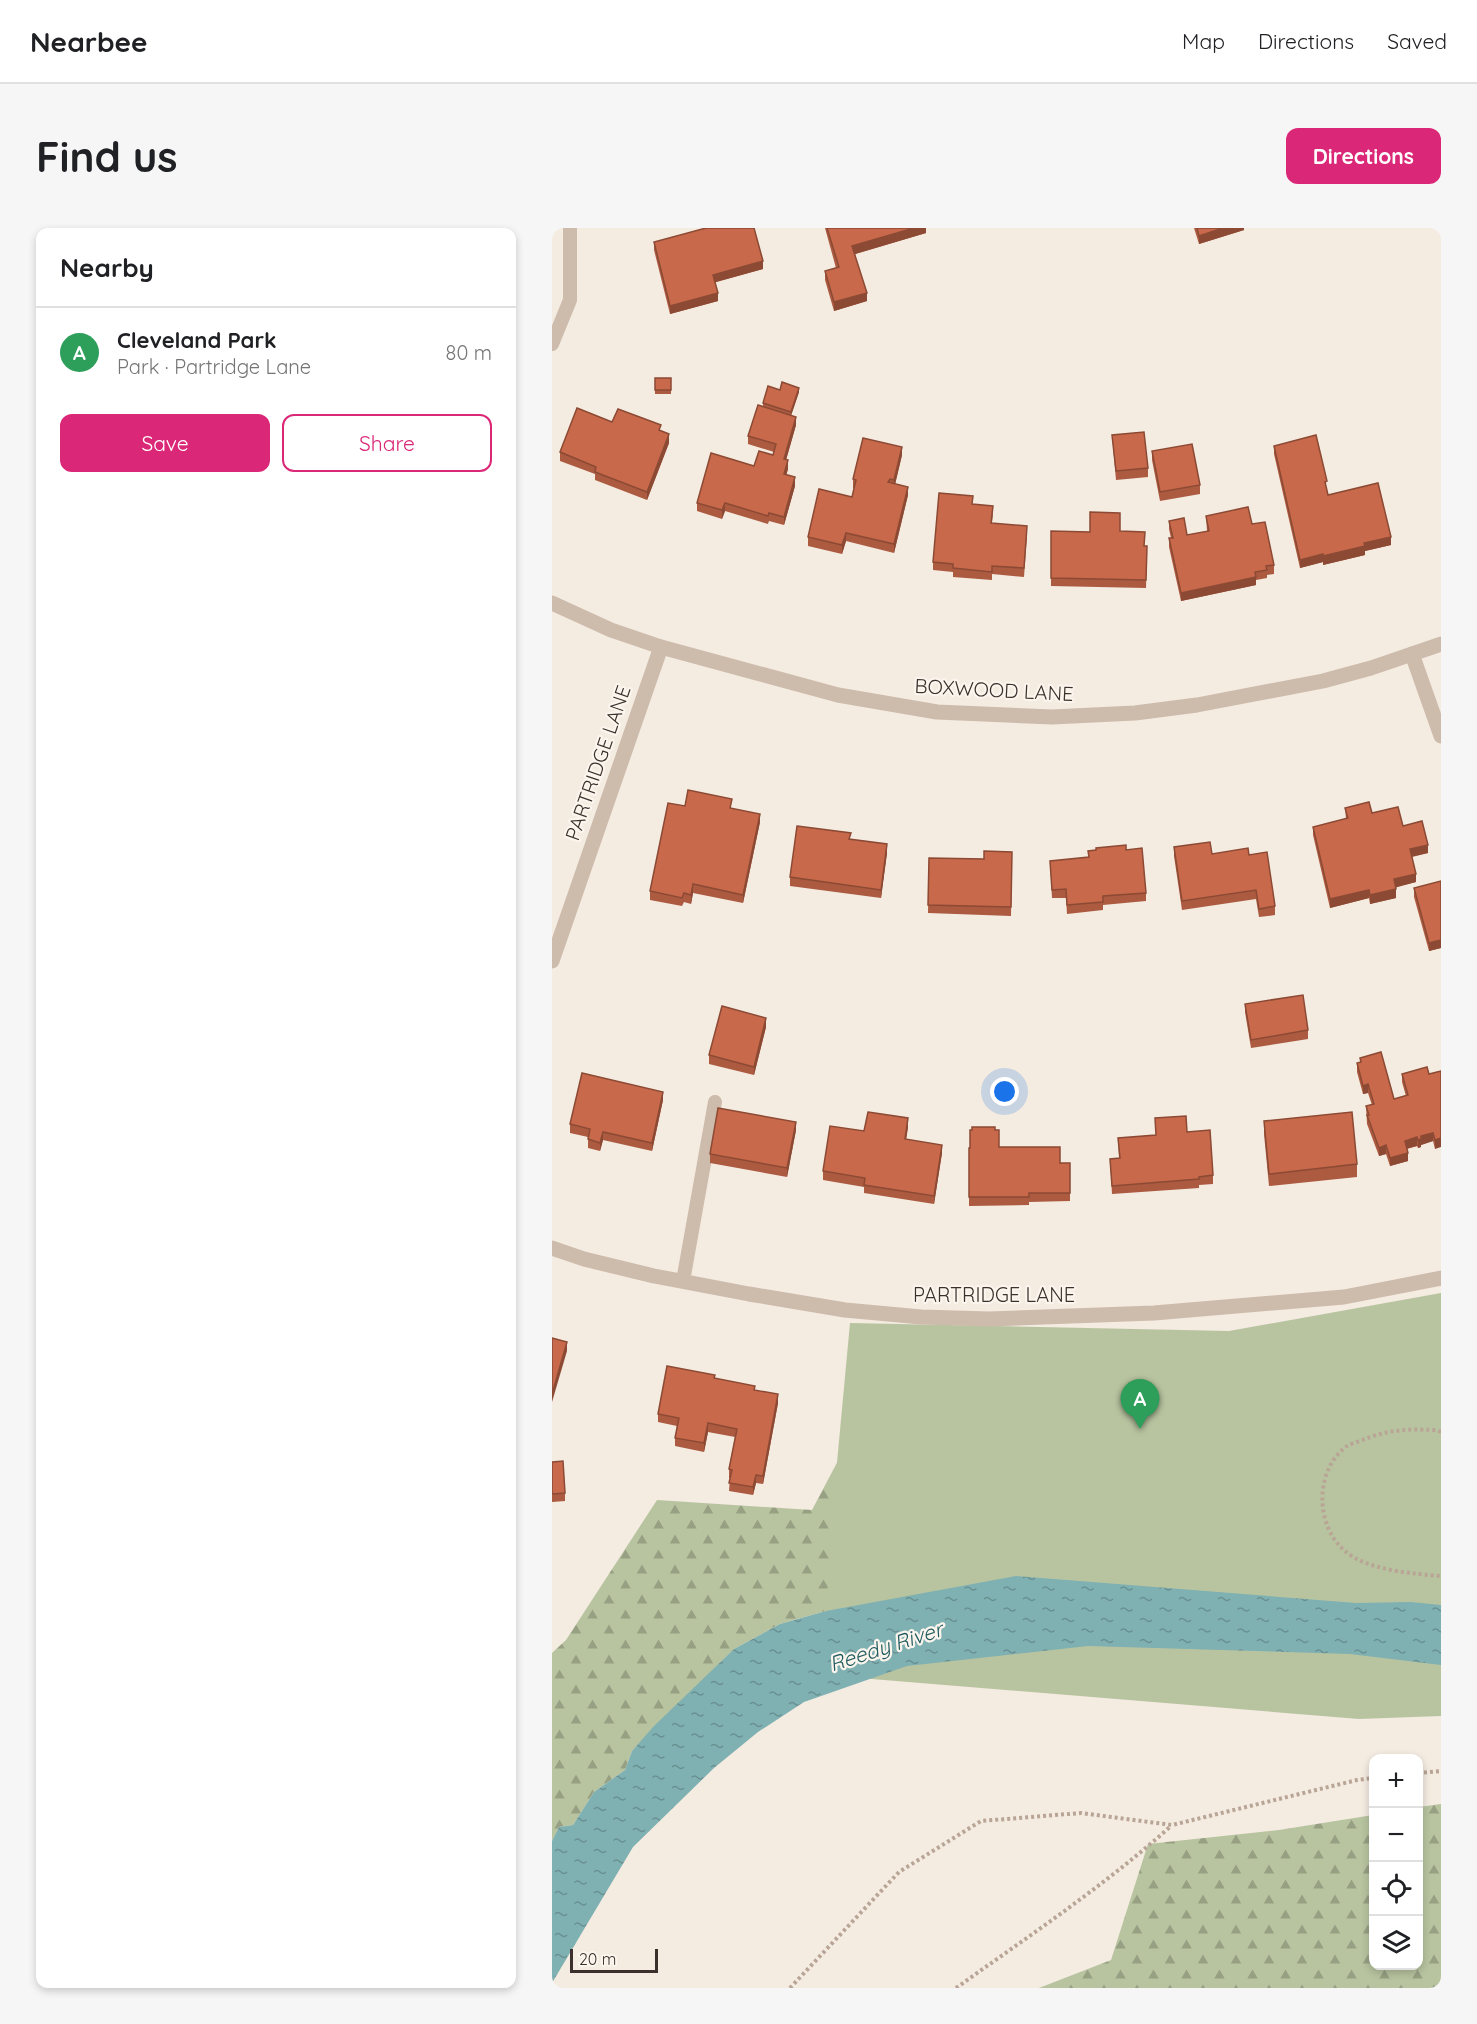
<!DOCTYPE html>
<meta charset="utf-8">
<style>
:root{--surface:#fff;--page:#f6f6f6;--text:#202124;--muted:#757577;--line:#e0e0e0;--accent:#db2777}
body{margin:0;font-family:Quicksand,sans-serif;background:var(--page);color:var(--text)}
.controls{position:absolute;right:18px;bottom:18px;display:grid;overflow:hidden;border-radius:12px;box-shadow:0 3px 9px #0003}
.controls button{width:54px;height:54px;display:grid;place-items:center;padding:0;border:0;border-bottom:2px solid var(--line);background:var(--surface);color:var(--text);font:30px sans-serif}
.scale{position:absolute;left:18px;bottom:15px;width:88px;box-sizing:border-box;padding-left:6px;border:3px solid #3b302b;border-top:0;font-size:16px;line-height:21px;white-space:nowrap;color:#3b302b;-webkit-text-stroke:4px #fbf5ee;paint-order:stroke}
.you{position:absolute;left:453px;top:864px;width:21px;height:21px;margin:-15px;border:4px solid #fff;border-radius:50%;background:#1a73e8;box-shadow:0 0 0 9px #1a73e833}
.badge{display:grid;place-items:center;width:39px;height:39px;border-radius:50%;background:var(--accent);color:#fff;font-size:20px;font-weight:700}
.pin{position:absolute;translate:-50% -50px;filter:drop-shadow(0 2px 3px #0008)}
.pin::after{content:'';position:absolute;top:32px;width:21px;height:18px;background:inherit;clip-path:polygon(0 0,100% 0,50% 100%)}
.list{margin:0;padding:0;list-style:none}
h2{display:flex;justify-content:space-between;align-items:center;height:78px;margin:0;padding:0 24px;font-size:26px}
h2 small{font-size:20px;font-weight:400;color:var(--muted)}
.list li{display:grid;grid-template-columns:39px 1fr auto;gap:18px;align-items:center;box-sizing:border-box;height:90px;padding:0 24px;border-top:2px solid var(--line)}
.list b{display:block;font-size:22px;white-space:nowrap}
.list p{margin:0;font-size:20px;white-space:nowrap;color:var(--muted)}
.list em{font-size:20px;font-style:normal;color:var(--muted)}
.actions{display:flex;gap:12px;padding:18px 24px}
.actions a{flex:1;padding:14px 0;border:2px solid var(--accent);border-radius:12px;text-align:center;font-size:21px;color:var(--accent)}
.actions .main{background:var(--accent);color:#fff}
.icon{flex:none;width:33px;height:33px;fill:none;stroke:currentColor;stroke-width:2;stroke-linecap:round;stroke-linejoin:round}
.map{position:relative;flex:none;width:889px;height:1760px;overflow:hidden;border-radius:12px}
header{display:flex;align-items:center;gap:36px;box-sizing:border-box;height:84px;padding:0 30px;background:var(--surface);border-bottom:2px solid var(--line)}
header strong{font-size:28px}
nav{display:flex;gap:33px;margin-inline-start:auto;font-size:21px}
.intro{display:flex;align-items:center;justify-content:space-between;box-sizing:border-box;height:144px;padding:0 36px}
h1{margin:0;font-size:42px}
.button{padding:15px 27px;border-radius:12px;background:var(--accent);color:#fff;font-size:21px;font-weight:700}
main{display:flex;gap:36px;padding:0 36px}
aside{flex:1;background:var(--surface);border-radius:12px;box-shadow:0 3px 9px #0003}
.map>svg:first-child{display:block}
</style>
<header>
<strong>Nearbee</strong>
<nav><a>Map</a><a>Directions</a><a>Saved</a></nav>
</header>
<div class="intro"><h1>Find us</h1><a class="button">Directions</a></div>
<main>
<aside>
<h2>Nearby<small></small></h2>
<ul class="list">
<li><span class="badge" style="background:#2e9e5b">A</span><div><b>Cleveland Park</b><p>Park · Partridge Lane</p></div><em>80 m</em></li>
</ul>
<div class="actions"><a class="main">Save</a><a>Share</a></div>
</aside>
<div class="map">
<svg width="889" height="1760" viewBox="0 0 889 1760">
<defs>
<pattern id="forest-firs" width="22" height="20" patternUnits="userSpaceOnUse" patternTransform="scale(1.5)"><rect width="22" height="20" fill="#b8c4a0"/><path d="M5 1l3.5 6h-7zM16 11l3.5 6h-7z" fill="#97a083"/></pattern>
<pattern id="water-ripples" width="26" height="14" patternUnits="userSpaceOnUse" patternTransform="scale(1.5)"><rect width="26" height="14" fill="#7fb0b2"/><path d="M2 4q2-2 4 0t4 0M15 11q2-2 4 0t4 0" fill="none" stroke="#699091"/></pattern>
</defs>
<rect width="100%" height="100%" fill="#f4ebe1"/>
<g fill="url(#forest-firs)">
<path d="M317,1174L464,1348L274,1383L228,1396L182,1421L80,1523L73,1542L42,1564L21,1597L7,1599L0,1613V1425L14,1412L105,1272L260,1282Z"/>
<path d="M889,1576V1760H487L559,1732L596,1616L727,1602L821,1587L822,1738H866L867,1579Z"/>
</g>
<path fill="#b8c4a0" d="M889,1065V1488L807,1491L271,1447L279,1299L298,1095L677,1103Z"/>
<path fill="url(#water-ripples)" d="M464,1348L804,1375L859,1374L889,1377V1437L798,1426L536,1418L355,1438L252,1474L206,1504L162,1540L81,1619L0,1755V1613L7,1599L21,1597L42,1564L73,1542L80,1523L102,1498L182,1421L228,1396L274,1383Z"/>
<g fill="none" stroke-linecap="round" stroke-linejoin="round">
<g stroke="#b9a596" stroke-width="4" stroke-dasharray="3 3" stroke-linecap="butt">
<path d="M889,1204L884,1202C853,1201 837,1201 808,1213C804,1214 799,1216 795,1218C762,1242 763,1298 793,1323C814,1342 862,1346 889,1348"/>
<path d="M866,1545L889,1543"/>
<path d="M238,1760L347,1644L429,1593L529,1585L620,1597L805,1552L822,1550"/>
<path d="M404,1760C477,1708 552,1658 619,1598"/>
</g>
<g stroke="#cdbbac" stroke-width="14">
<path d="M0,116L18,72V0"/>
<path d="M131,1053L163,874"/>
</g>
<g stroke="#cdbbac" stroke-width="15">
<path d="M0,375L59,402L109,419L286,467L385,484L500,489L583,485L645,477L771,453L819,440L889,416"/>
<path d="M860,426L889,508"/>
<path d="M0,733L109,419"/>
<path d="M0,1020L32,1031L102,1048L197,1066L293,1082L369,1089L437,1091L602,1085L792,1069L889,1050"/>
</g>
</g>
<g fill="#ac5a40">
<path d="M273,0H374V5L303,26L315,73L282,83L273,52V43L284,40Z"/>
<path d="M642,0H692V2L647,16Z"/>
<path d="M102,14L211,41L163,54L166,73L118,86L102,22Z"/>
<rect x="103" y="150" width="16" height="16"/>
<path d="M228,162L247,164L239,187L244,197L234,232L236,241L234,247L243,258L232,297L217,293L216,296L173,283L170,291L145,283V275L221,227L222,224L196,216V208L211,179V175Z"/>
<path d="M60,194L109,203L117,215L95,272L43,252V246L8,233V224Z"/>
<path d="M560,207L596,240V249L564,252Z"/>
<path d="M722,218L775,262L776,267L839,317L813,323V327L771,337V334L748,340L722,226Z"/>
<path d="M600,223L648,257V266L608,273L600,232Z"/>
<path d="M350,227L343,256L356,267L342,325L294,313L290,326L256,318V309L300,269L302,260H301V251Z"/>
<path d="M421,276L441,286L440,295L475,307L472,349L440,346V352L401,349V344L381,342V334Z"/>
<path d="M654,288L700,296L722,337V346L715,347V350L704,352V357L629,373L617,319V310H619L617,301V293L635,307L655,303Z"/>
<path d="M499,303L538,304L568,303L592,318H595L594,360L499,358Z"/>
<path d="M133,578L180,580L208,594L191,675L141,665L139,676L132,674L130,678L98,672V663Z"/>
<path d="M793,580L820,585L851,598L876,625L860,629L864,654L843,659L844,670L818,676L817,670L778,680L761,607V599L794,591Z"/>
<path d="M299,611L335,625L329,670L238,658V649Z"/>
<path d="M622,619L660,626L697,627L723,678V687L707,689L704,671L630,682L622,628Z"/>
<path d="M574,622L594,665V673L551,677V682L515,686L514,670H500L498,633L536,629Z"/>
<path d="M460,624L459,688L376,685L377,630L432,631Z"/>
<path d="M889,653V720L877,723L862,669V660Z"/>
<path d="M693,776L756,802V811L699,820L693,784Z"/>
<path d="M214,799L202,847L157,836V827Z"/>
<path d="M808,830L842,871L854,868L850,854V846H877L889,843L883,921L881,913L869,917V919L866,920L865,918L855,921L856,933L838,938L834,926L827,928L815,896L814,878L820,877L816,865L811,866L805,844V835L808,834Z"/>
<path d="M111,872L100,923L51,912L48,923L36,920V909L18,905V896Z"/>
<path d="M603,890L635,904L661,947V956L647,957V960L560,966L558,931L567,930L566,910L604,907Z"/>
<path d="M712,893L805,936V949L717,958L712,906Z"/>
<path d="M356,899L354,911L390,925L382,976L312,965V959L271,952V943L312,903Z"/>
<path d="M244,902L235,949L158,935V926Z"/>
<path d="M443,902L447,919L508,935H518V973L477,974V977L417,978V920Z"/>
<path d="M163,1151L203,1162L226,1175L211,1256L204,1255L201,1267L177,1263L178,1250H177V1241L183,1209L156,1204L152,1224L123,1218V1210L125,1198L106,1194V1186Z"/>
<path d="M0,1234L13,1265V1273L0,1274Z"/>
</g>
<g fill="#8c4a34">
<path d="M362,0H374V5L300,27V18Z"/>
<path d="M671,0H692V2L647,16V8Z"/>
<path d="M211,33V41L161,55V47Z"/>
<path d="M166,65V73L118,86V78Z"/>
<path d="M315,65V73L282,83V74Z"/>
<path d="M247,160V164L239,188V184Z"/>
<path d="M244,189V197L232,239V231Z"/>
<path d="M117,206V215L95,272V264Z"/>
<path d="M350,219V227L342,261V252Z"/>
<path d="M236,232V241L232,255V246Z"/>
<path d="M243,249V258L232,297V289Z"/>
<path d="M356,259V267L342,325V316Z"/>
<path d="M173,275V283L170,291V282Z"/>
<path d="M294,305V313L290,326V317Z"/>
<path d="M839,309V317L813,323V327L771,337V328L812,315Z"/>
<path d="M771,326V334L748,340V332Z"/>
<path d="M704,349V357L629,373V365Z"/>
<path d="M208,586V594L191,675V667Z"/>
<path d="M335,616V625L329,670V662Z"/>
<path d="M876,617V625L858,629V621Z"/>
<path d="M864,646V654L842,660V651Z"/>
<path d="M141,656V665L139,676V667Z"/>
<path d="M844,661V670L818,676V667Z"/>
<path d="M817,662V670L778,680V671Z"/>
<path d="M889,712V720L877,723V715Z"/>
<path d="M214,790V799L202,847V839Z"/>
<path d="M816,856V865L811,866V858Z"/>
<path d="M111,864V872L100,923V915Z"/>
<path d="M356,890V899L353,919V911Z"/>
<path d="M244,894V902L235,949V940Z"/>
<path d="M51,904V912L48,923V915Z"/>
<path d="M881,905V913L869,917V919L866,920V912L869,908Z"/>
<path d="M865,909V918L853,921V913Z"/>
<path d="M889,910V919L883,921V912Z"/>
<path d="M390,917V925L382,976V968Z"/>
<path d="M834,917V926L827,928V920Z"/>
<path d="M856,925V933L838,938V930Z"/>
<path d="M15,1114V1123L0,1174V1166Z"/>
<path d="M226,1166V1175L211,1256V1248Z"/>
<path d="M156,1195V1204L152,1224V1215Z"/>
<path d="M204,1247V1255L201,1267V1259Z"/>
</g>
<g fill="#c8694b" stroke="#8c4a34" stroke-width="1.5">
<path d="M154,0H202L211,33L161,47L166,65L118,78L102,14Z"/>
<path d="M275,0H362L300,18L315,65L282,74L273,43L287,39Z"/>
<path d="M645,0H671L647,8Z"/>
<rect x="103" y="150" width="16" height="12"/>
<path d="M230,154L247,160L239,184L211,175L216,158L228,162Z"/>
<path d="M206,177L244,189L232,231L236,232L232,246L243,249L232,289L217,285L216,288L173,275L170,282L145,275L159,225L202,238L207,223L221,227L224,216L196,208Z"/>
<path d="M25,180L60,194L66,181L109,197L107,202L117,206L95,264L43,244L44,239L8,224Z"/>
<path d="M592,204L596,240L564,243L560,207Z"/>
<path d="M764,207L775,253L773,254L776,267L826,255L839,309L812,315L813,318L771,328V326L748,332L722,218Z"/>
<path d="M311,210L350,219L342,252L338,251L336,254L356,259L342,316L294,305L290,317L256,309L267,261L300,269L304,252L301,251Z"/>
<path d="M640,216L648,257L608,264L600,223Z"/>
<path d="M387,265L421,268L420,276L441,278L439,295L475,298L472,340L440,338V344L401,340V336L381,334Z"/>
<path d="M696,279L700,296L713,294L722,337L714,338L715,342L703,344L704,349L629,365L617,310H621L617,293L632,290L635,307L657,303L654,288Z"/>
<path d="M538,284L568,285V303L593,304L592,318H595L594,352L499,350V303L538,304Z"/>
<path d="M136,562L180,571L178,580L208,586L191,667L141,656L139,667L132,665L130,670L98,663L116,575L133,578Z"/>
<path d="M817,574L820,585L846,579L851,598L870,593L876,617L858,621L864,646L842,651L844,661L818,667L817,662L778,671L761,599L796,590L793,580Z"/>
<path d="M245,598L299,605L297,611L335,616L329,662L238,649Z"/>
<path d="M658,614L660,626L696,620L697,627L715,624L723,678L707,681L704,662L630,673L622,619Z"/>
<path d="M574,617V622L590,620L594,665L551,668V674L515,677L514,661L500,662L498,633L537,629L536,623L544,622V620Z"/>
<path d="M432,623L460,624L459,679L376,677L377,630L432,631Z"/>
<path d="M889,653V712L877,715L862,660Z"/>
<path d="M751,767L756,802L699,812L693,776Z"/>
<path d="M170,778L214,790L202,839L157,827Z"/>
<path d="M829,824L842,871L856,867L850,846L875,839L877,846L889,843V910L883,912L881,905L869,908V911L866,912L865,909L853,913L856,925L838,930L834,917L827,920L815,887H817L814,878L822,876L816,856L811,858L805,835L809,834L808,830Z"/>
<path d="M30,845L111,864L100,915L51,904L48,915L36,911L38,901L18,896Z"/>
<path d="M166,880L244,894L235,940L158,926Z"/>
<path d="M316,884L356,890L353,911L390,917L382,968L312,957L313,950L271,943L278,898L312,903Z"/>
<path d="M800,884L805,936L717,946L712,893Z"/>
<path d="M634,888L635,904L658,902L661,947L647,949V951L560,958L558,931L568,930L566,910L604,907L603,890Z"/>
<path d="M420,899H443V902H447V919H508V935H518V965H477V969H417V920H418V902H420Z"/>
<path d="M0,1110L15,1114L0,1166Z"/>
<path d="M115,1138L163,1147L162,1150L203,1158L202,1162L226,1166L211,1248L204,1247L201,1259L177,1255L180,1242L177,1241L185,1201L156,1195L152,1215L123,1210L127,1190L106,1186Z"/>
<path d="M11,1233L13,1265L0,1266V1234Z"/>
</g>
<g text-anchor="middle" stroke-width="4.5" stroke-linejoin="round" paint-order="stroke">
<g font-size="20" fill="#3b302b" stroke="#fbf5ee">
<text transform="translate(442 462) rotate(3)" y="7">BOXWOOD LANE</text>
<text transform="translate(46 535) rotate(-71)" y="7">PARTRIDGE LANE</text>
<text x="442" y="1074">PARTRIDGE LANE</text>
</g>
<g font-size="21" font-style="italic" fill="#1f5a5e" stroke="#fbf5ee">
<text transform="translate(334 1419) rotate(-18)" y="7">Reedy River</text>
</g>
</g>
</svg>
<div class="controls">
<button>+</button>
<button>−</button>
<button><svg class="icon" aria-label="locate" viewBox="0 0 24 24"><circle cx="12" cy="12" r="6"/><path d="M12 2v4M12 18v4M2 12h4M18 12h4"/></svg></button>
<button><svg class="icon" aria-label="layers" viewBox="0 0 24 24"><path d="M12 4l9 5-9 5-9-5zM3 14l9 5 9-5"/></svg></button>
</div>
<div class="scale">20 m</div>
<div class="you"></div>
<div class="pin badge" style="left:588px;top:1201px;background:#2e9e5b">A</div>
</div>
</main>
